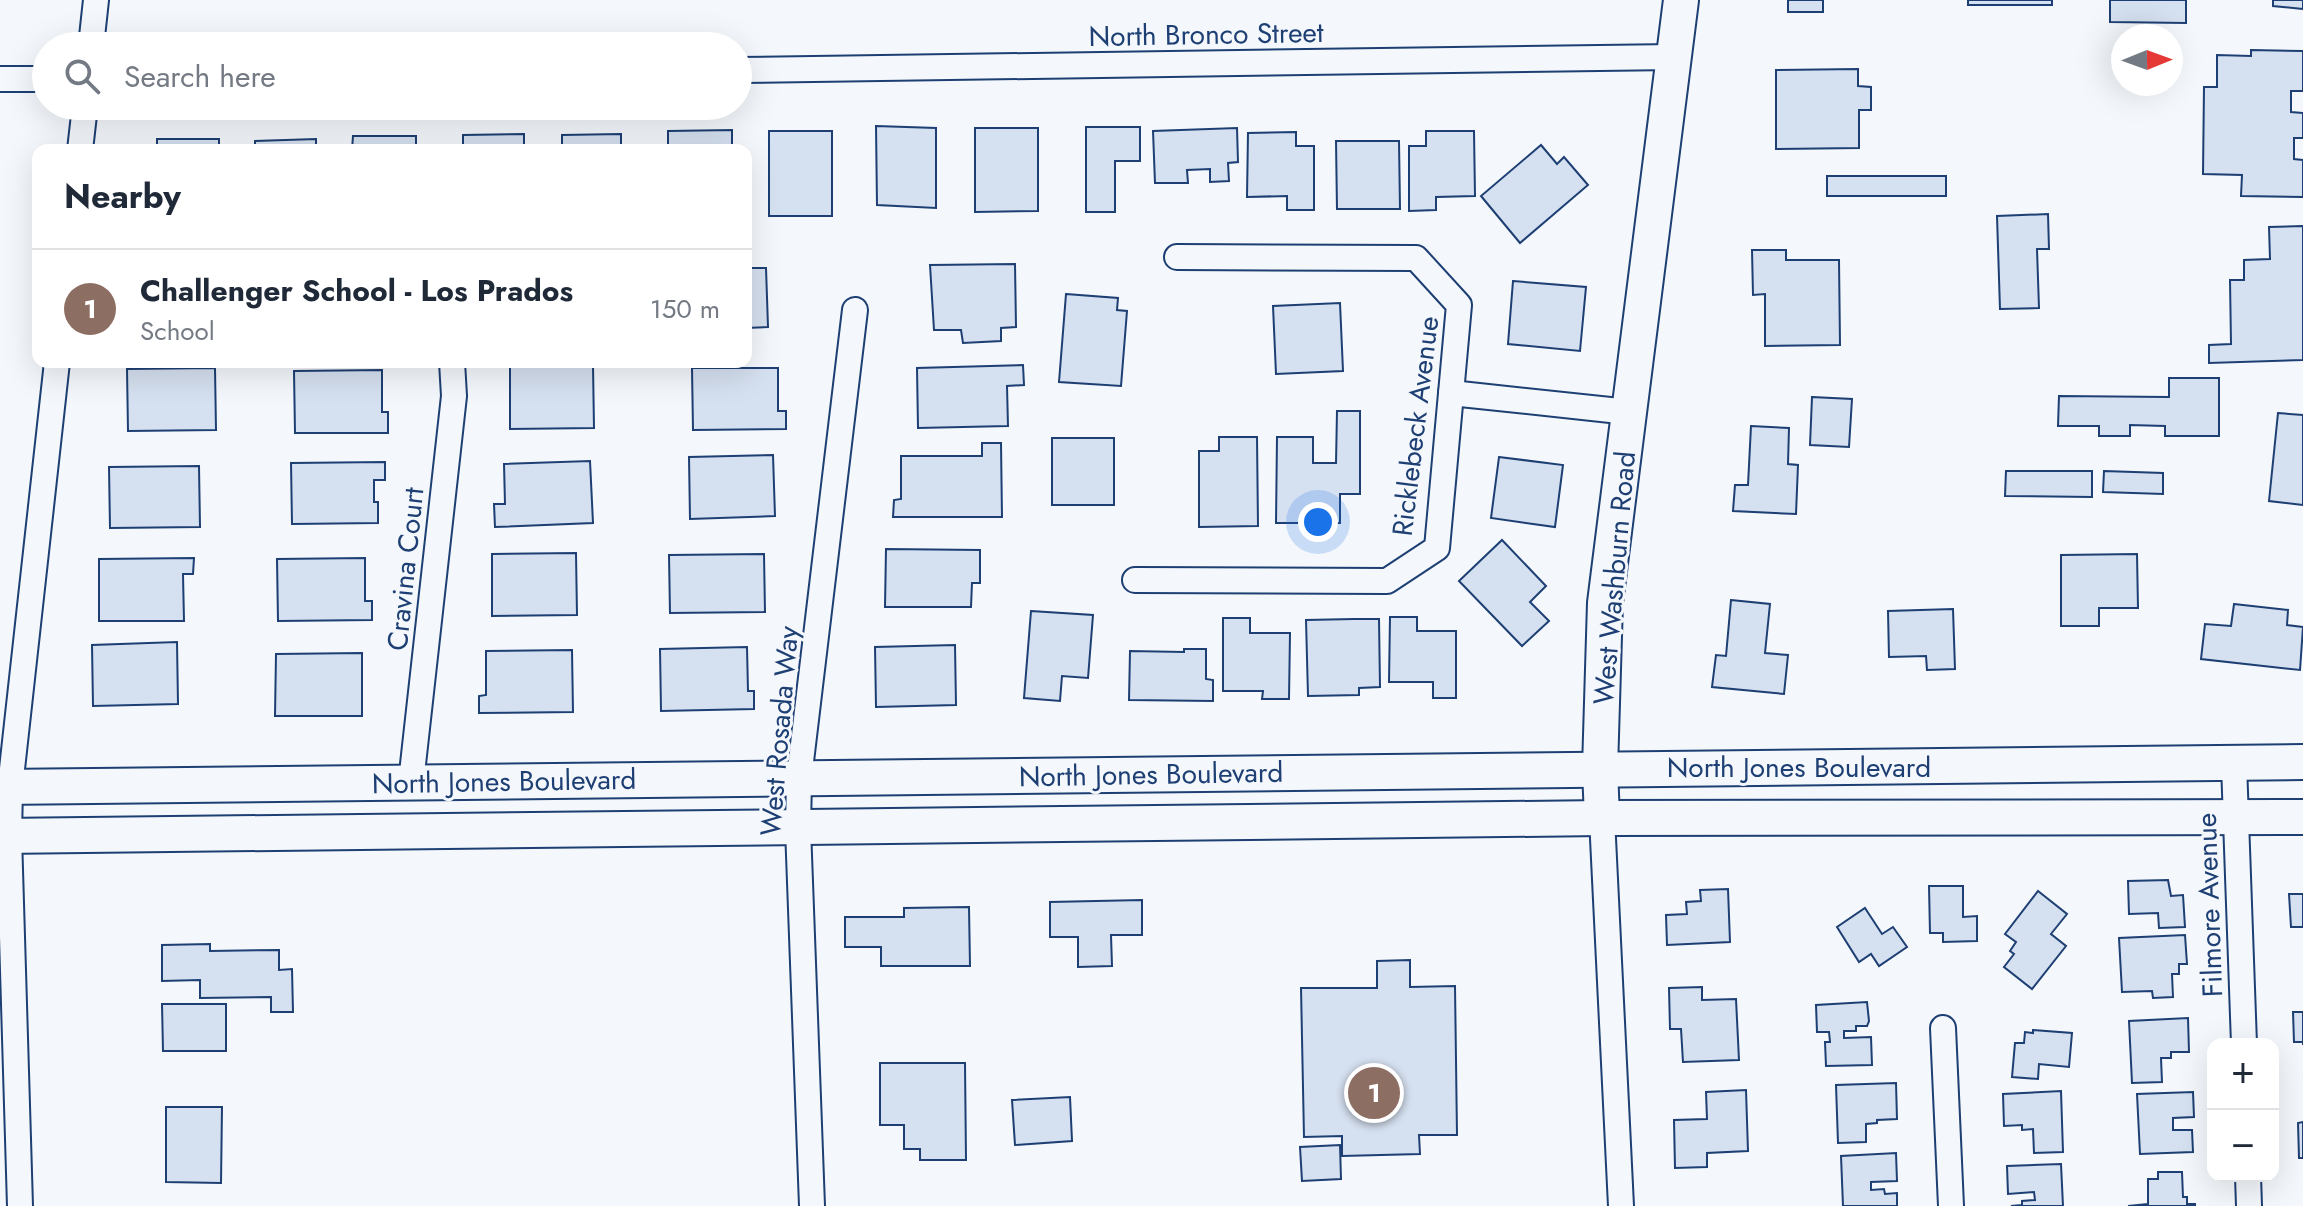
<!DOCTYPE html>
<meta charset="utf-8">
<style>
:root{--surface:#fff;--page:#f2f2f3;--text:#1f2937;--muted:#747a83;--line:#e0e1e3;--accent:#c62828}
body{margin:0;font-family:Jost,sans-serif;background:var(--page);color:var(--text)}
.controls{position:absolute;right:24px;bottom:24px;display:grid;overflow:hidden;border-radius:16px;box-shadow:0 8px 32px #0002}
.controls button{width:72px;height:72px;display:grid;place-items:center;padding:0;border:0;border-bottom:2px solid var(--line);background:var(--surface);color:var(--text);font:40px sans-serif}
.compass{position:absolute;left:2111px;top:24px;width:72px;height:72px;border-radius:50%;background:var(--surface);box-shadow:0 8px 32px #0002;rotate:89deg}
.you{position:absolute;left:1318px;top:522px;width:28px;height:28px;margin:-20px;border:6px solid #fff;border-radius:50%;background:#1a73e8;box-shadow:0 0 0 12px #1a73e833}
.badge{display:grid;place-items:center;width:52px;height:52px;border-radius:50%;background:var(--accent);color:#fff;font-size:26px;font-weight:700}
.pin{position:absolute;translate:-50% -50%;border:4px solid #fff;box-shadow:0 2px 8px #0006}
.list{margin:0;padding:0;list-style:none}
h2{display:flex;justify-content:space-between;align-items:center;height:104px;margin:0;padding:0 32px;font-size:34px}
h2 small{font-size:26px;font-weight:400;color:var(--muted)}
.list li{display:grid;grid-template-columns:52px 1fr auto;gap:24px;align-items:center;box-sizing:border-box;height:120px;padding:0 32px;border-top:2px solid var(--line)}
.list b{display:block;font-size:30px;white-space:nowrap}
.list p{margin:0;font-size:26px;white-space:nowrap;color:var(--muted)}
.list em{font-size:26px;font-style:normal;color:var(--muted)}
.icon{flex:none;width:44px;height:44px;fill:none;stroke:currentColor;stroke-width:2;stroke-linecap:round;stroke-linejoin:round}
.map{position:relative;flex:none;width:2303px;height:1206px;overflow:hidden}
.search{position:absolute;background:var(--surface);box-shadow:0 8px 32px #0002;left:32px;top:32px;width:720px;height:88px;display:flex;align-items:center;gap:20px;box-sizing:border-box;padding:0 28px;border-radius:44px;color:var(--muted);font-size:30px}
.panel{position:absolute;background:var(--surface);box-shadow:0 8px 32px #0002;left:32px;top:144px;width:720px;height:224px;border-radius:16px}
.map>svg:first-child{display:block}
</style>
<div class="map">
<svg width="2303" height="1206" viewBox="0 0 2303 1206">
<rect width="100%" height="100%" fill="#f4f7fb"/>
<g fill="#d5e0f0" stroke="#1d3f73" stroke-width="2">
<rect x="1788" y="0" width="35" height="12"/>
<rect x="1968" y="0" width="84" height="5"/>
<path d="M2110,0H2186V23L2110,22Z"/>
<path d="M2273,0H2303V9L2273,6Z"/>
<path d="M2251,50L2303,51V91H2291V112L2303,113V138H2294V159L2303,160V197L2241,196L2242,175L2203,174L2204,87H2217V55L2251,56Z"/>
<path d="M1858,69V86L1871,87V110H1859V148L1776,149V70Z"/>
<path d="M876,126L936,128V208L877,205Z"/>
<path d="M1086,127H1140V161H1115V212H1086Z"/>
<path d="M975,128H1038V211L975,212Z"/>
<path d="M1237,128L1238,162L1228,163L1229,181L1210,182V169L1187,170L1188,183H1155L1153,131Z"/>
<path d="M732,130V150H668V131Z"/>
<rect x="769" y="131" width="63" height="85"/>
<path d="M1426,131H1474L1475,196L1436,197V210L1409,211V146H1426Z"/>
<path d="M1296,132V146H1314V210H1287V196L1247,197L1248,133Z"/>
<path d="M524,134V150H463V135Z"/>
<path d="M621,134V150H562V135Z"/>
<path d="M353,136H416V150H352Z"/>
<rect x="157" y="139" width="62" height="11"/>
<path d="M316,139V150H255V141Z"/>
<path d="M1336,141H1399L1400,209H1337Z"/>
<path d="M1541,145L1557,164L1564,157L1588,185L1520,243L1481,196Z"/>
<rect x="1827" y="176" width="119" height="20"/>
<path d="M2048,214L2049,249H2037L2039,308L2000,309L1997,216Z"/>
<path d="M2303,226V360L2209,363V345L2231,344L2230,280H2244V260L2270,259L2269,227Z"/>
<path d="M1752,250H1786V260H1839L1840,345L1765,346V294L1753,295Z"/>
<path d="M1015,264L1016,327L1001,328V341L963,343L961,330H934L930,265Z"/>
<path d="M746,268H766L768,327L746,328Z"/>
<path d="M1513,281L1586,287L1580,351L1508,344Z"/>
<path d="M1066,294L1118,298L1117,310L1127,311L1121,386L1059,382Z"/>
<path d="M1340,303L1343,371L1276,374L1273,306Z"/>
<path d="M593,365L594,428L510,429V366Z"/>
<path d="M1023,365L1024,385L1007,386L1008,426L918,428L917,368Z"/>
<path d="M215,368L216,430L128,431L127,369Z"/>
<path d="M692,368H778V411H786V429L693,430Z"/>
<path d="M382,370V412H388V433H295L294,371Z"/>
<path d="M2169,378H2219V436H2165V426L2130,425V436H2099V426H2058L2059,396L2169,397Z"/>
<path d="M1812,397L1852,399L1849,447L1810,445Z"/>
<path d="M1337,411H1360V494H1340V523H1276L1277,437H1313V463H1336Z"/>
<path d="M2278,413L2303,415V505L2269,501Z"/>
<path d="M1751,426L1789,428L1788,464L1798,465L1796,514L1733,511L1735,485H1748Z"/>
<path d="M1219,437H1257L1258,526L1199,527V451H1219Z"/>
<rect x="1052" y="438" width="62" height="67"/>
<path d="M982,443H1001L1002,517H893L894,500L901,499V456H982Z"/>
<path d="M773,455L775,516L690,519L689,457Z"/>
<path d="M1499,457L1563,465L1555,527L1491,518Z"/>
<path d="M590,461L593,523L495,527L494,504H505L504,464Z"/>
<path d="M385,462V480H374V502H378V523L292,524L291,463Z"/>
<path d="M199,466L200,527L110,528L109,467Z"/>
<path d="M2006,471H2092V497L2005,496Z"/>
<path d="M2104,471L2163,473V494L2103,492Z"/>
<path d="M1502,540L1546,586L1530,602L1549,621L1522,646L1459,581Z"/>
<path d="M886,549L980,550V583H972L971,607H885Z"/>
<path d="M576,553L577,615L492,616V554Z"/>
<path d="M764,554L765,612L670,613L669,555Z"/>
<path d="M2137,554L2138,608H2099V626H2061V555Z"/>
<path d="M194,558L193,574H183L184,621H99V559Z"/>
<path d="M365,558V601H372V620L278,621L277,559Z"/>
<path d="M1731,600L1770,604L1765,653L1788,655L1784,694L1712,687L1716,655L1726,656Z"/>
<path d="M2234,604L2288,610L2287,625L2303,627L2300,670L2201,659L2205,624L2231,626Z"/>
<path d="M1953,609L1955,669L1927,670L1926,656L1889,657L1888,611Z"/>
<path d="M1031,611L1093,615L1088,678L1062,676L1060,701L1024,698Z"/>
<path d="M1390,617H1417V631H1456V698H1433V682H1389Z"/>
<path d="M1223,618H1250V633H1290L1289,699H1262L1263,691H1223Z"/>
<path d="M1354,619H1379L1380,687L1359,688V695L1308,696L1306,620Z"/>
<path d="M177,642L178,704L93,706L92,645Z"/>
<path d="M955,645L956,705L876,707L875,647Z"/>
<path d="M747,647L748,691H754V709L661,711L660,649Z"/>
<path d="M1184,649H1206V679L1213,680V701L1129,700L1130,651L1184,652Z"/>
<path d="M572,650L573,712L479,713V696L486,695V651Z"/>
<path d="M362,653V716H275L276,654Z"/>
<path d="M2168,880L2171,896L2183,895L2185,927L2159,928L2158,913L2129,914L2128,881Z"/>
<path d="M1929,886H1963V917L1977,916V941L1943,942V933H1930Z"/>
<path d="M1728,889L1730,942L1667,945L1666,915L1687,914L1686,902L1701,901L1700,890Z"/>
<path d="M2038,891L2067,914L2051,934L2066,946L2032,989L2004,967L2014,954L2010,951L2016,942L2005,934Z"/>
<path d="M2289,894H2303V927H2291Z"/>
<path d="M1142,900V935H1111L1112,966L1078,967V937H1050V902Z"/>
<path d="M969,907L970,966H881V947H845V917H904V908Z"/>
<path d="M1865,908L1882,934L1893,927L1907,947L1879,966L1871,954L1859,962L1837,927Z"/>
<path d="M2185,935L2187,964H2179V974H2172L2173,997L2153,998L2152,991L2122,992L2119,938Z"/>
<path d="M210,944V951L279,950V970L292,969L293,1012H271V997L200,998V980L162,981V945Z"/>
<path d="M1410,960V987L1455,986L1457,1135H1419L1420,1154L1342,1156V1136L1304,1137L1301,988H1377V961Z"/>
<path d="M1702,987V1000L1736,999L1739,1060L1683,1062L1681,1029H1670L1669,988Z"/>
<path d="M1867,1002L1869,1021L1867,1026H1856V1031H1844V1038L1871,1037L1872,1065L1826,1066L1825,1042H1830L1829,1032H1817L1816,1005Z"/>
<path d="M162,1004H226V1051H163Z"/>
<path d="M2293,1012H2303V1045V1042H2294Z"/>
<path d="M2188,1018L2189,1052H2171V1058H2161L2162,1082L2132,1083L2129,1021Z"/>
<path d="M2033,1030L2072,1033L2069,1067L2039,1064L2038,1079L2012,1077L2015,1043H2024L2025,1032L2033,1033Z"/>
<path d="M880,1063H965L966,1160H920V1149H904V1125H880Z"/>
<path d="M1896,1083L1897,1119L1877,1120V1123L1866,1124V1142L1838,1143L1836,1085Z"/>
<path d="M1746,1090L1748,1151L1707,1153V1167L1675,1168L1674,1120L1707,1119L1706,1092Z"/>
<path d="M2061,1091L2063,1152L2034,1153L2033,1129L2022,1130V1125L2004,1126L2003,1094Z"/>
<path d="M2193,1092L2194,1117L2173,1118V1130H2192L2193,1152L2140,1154L2137,1094Z"/>
<path d="M1070,1097L1072,1141L1015,1145L1012,1100Z"/>
<path d="M166,1107H222L221,1183L166,1182Z"/>
<path d="M2303,1122V1158H2299L2298,1123Z"/>
<path d="M1340,1145L1341,1179L1302,1181L1300,1147Z"/>
<path d="M1896,1153L1897,1181L1871,1182V1190L1884,1189L1885,1194L1897,1193V1206H1843L1841,1156Z"/>
<path d="M2061,1164L2063,1206H2011L2022,1205V1201L2035,1200L2034,1192L2008,1194L2007,1166Z"/>
<path d="M2158,1172H2182L2183,1197H2187V1204H2195V1206H2128L2148,1204V1179H2158Z"/>
</g>
<g fill="none" stroke-linecap="round" stroke-linejoin="round">
<g stroke="#1d3f73" stroke-width="28">
<g id="street">
<path d="M91,46L96,0"/>
<path d="M738,70L1674,57"/>
<path d="M0,79H46"/>
<path d="M80,150L85,106"/>
<path d="M1451,393L1629,412"/>
<path d="M1135,580L1387,581L1437,548L1459,305L1416,258L1177,257"/>
<path d="M2234,764L2244,1044"/>
<path d="M411,782L454,396L452,362"/>
<path d="M1602,818L1621,1206"/>
<path d="M1943,1028L1951,1206"/>
<path d="M2248,1176L2249,1206"/>
<path d="M20,1206L9,836L10,787L57,362"/>
<path d="M812,1206L798,828L799,778L855,310"/>
</g>
</g>
<g stroke="#1d3f73" stroke-width="38">
<g id="secondary">
<path d="M0,787L2303,762"/>
<path d="M1602,818L1600,769L1605,603L1681,0"/>
<path d="M0,836L1602,818L2303,817"/>
</g>
</g>
<use href="#street" stroke="#f4f7fb" stroke-width="24"/>
<use href="#secondary" stroke="#f4f7fb" stroke-width="34"/>
</g>
<g text-anchor="middle" stroke-width="6" stroke-linejoin="round" paint-order="stroke">
<g font-size="28" fill="#1d3f73" stroke="#f4f7fb">
<text transform="translate(1206 34) rotate(-1)" y="10">North Bronco Street</text>
<text transform="translate(1415 426) rotate(-83)" y="10">Ricklebeck Avenue</text>
<text transform="translate(405 569) rotate(-84)" y="10">Cravina Court</text>
<text transform="translate(1614 578) rotate(-85)" y="10">West Washburn Road</text>
<text transform="translate(779 731) rotate(-85)" y="10">West Rosada Way</text>
<text x="1799" y="777">North Jones Boulevard</text>
<text transform="translate(1151 774) rotate(-1)" y="10">North Jones Boulevard</text>
<text transform="translate(504 781) rotate(-1)" y="10">North Jones Boulevard</text>
<text transform="translate(2209 905) rotate(-92)" y="10">Filmore Avenue</text>
</g>
</g>
</svg>
<div class="controls">
<button>+</button>
<button>−</button>
</div>
<svg class="compass" viewBox="-18 -18 36 36"><path d="M0-13l5 13h-10z" fill="#e53935"/><path d="M0 13l5-13h-10z" fill="#747a83"/></svg>
<div class="you"></div>
<div class="pin badge" style="left:1374px;top:1093px;background:#8d6e63">1</div>
<div class="search"><svg class="icon" aria-label="search" viewBox="0 0 24 24"><circle cx="10" cy="10" r="6"/><path d="M15 15l6 6"/></svg>Search here</div>
<section class="panel">
<h2>Nearby<small></small></h2>
<ul class="list">
<li><span class="badge" style="background:#8d6e63">1</span><div><b>Challenger School - Los Prados</b><p>School</p></div><em>150 m</em></li>
</ul>
</section>
</div>
